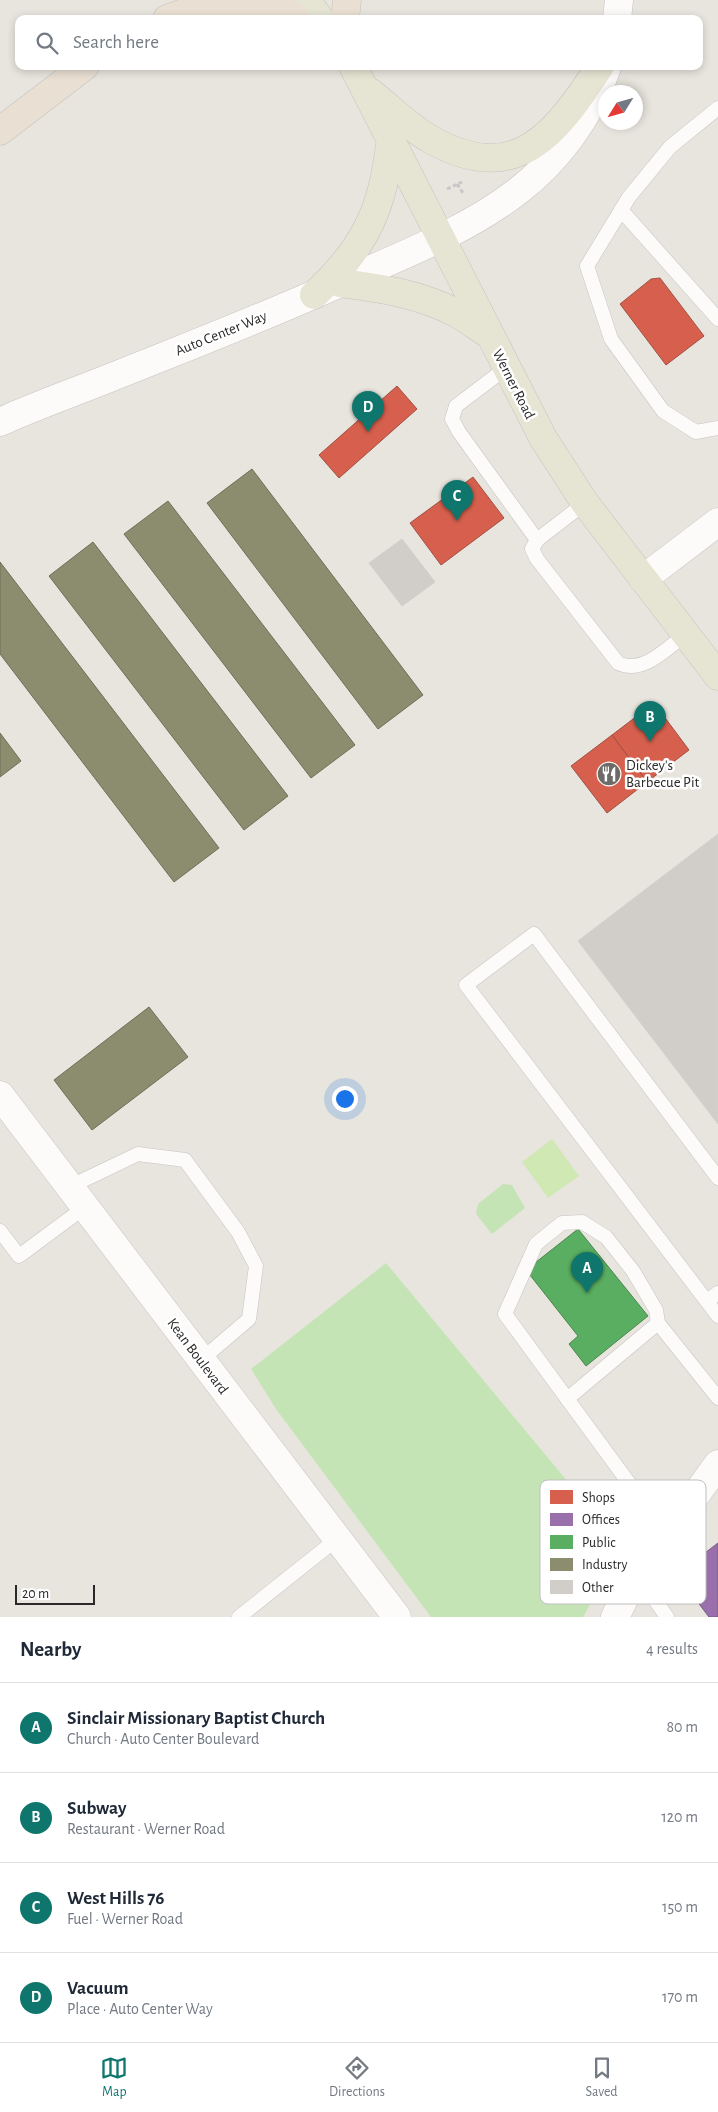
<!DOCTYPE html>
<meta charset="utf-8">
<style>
:root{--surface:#fff;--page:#f6f6f7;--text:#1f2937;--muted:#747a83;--line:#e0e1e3;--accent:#0f766e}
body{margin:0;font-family:"Alegreya Sans",sans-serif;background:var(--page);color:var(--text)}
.compass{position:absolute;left:598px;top:85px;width:45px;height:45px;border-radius:50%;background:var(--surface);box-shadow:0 2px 8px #0003;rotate:233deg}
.scale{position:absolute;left:15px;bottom:12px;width:80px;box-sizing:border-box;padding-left:5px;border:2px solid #292929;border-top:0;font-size:14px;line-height:18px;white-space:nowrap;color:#292929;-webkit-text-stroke:4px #fff;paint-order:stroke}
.you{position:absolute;left:344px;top:1098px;width:18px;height:18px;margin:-12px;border:4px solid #fff;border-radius:50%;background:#1a73e8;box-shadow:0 0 0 8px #1a73e833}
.badge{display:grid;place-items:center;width:32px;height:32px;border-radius:50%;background:var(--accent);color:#fff;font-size:16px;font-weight:700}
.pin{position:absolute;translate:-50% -41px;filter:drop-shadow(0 1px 2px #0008)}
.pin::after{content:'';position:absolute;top:26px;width:18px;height:15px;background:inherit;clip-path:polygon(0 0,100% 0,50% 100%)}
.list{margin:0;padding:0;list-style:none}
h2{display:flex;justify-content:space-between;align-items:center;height:65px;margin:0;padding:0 20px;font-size:21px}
h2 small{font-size:16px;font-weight:400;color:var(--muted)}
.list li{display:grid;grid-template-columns:32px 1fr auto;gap:15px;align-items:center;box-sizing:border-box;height:90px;padding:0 20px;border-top:1px solid var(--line)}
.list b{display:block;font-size:19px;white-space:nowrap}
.list p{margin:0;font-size:16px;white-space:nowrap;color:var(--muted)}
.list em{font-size:16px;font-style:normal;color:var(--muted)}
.icon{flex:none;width:28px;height:28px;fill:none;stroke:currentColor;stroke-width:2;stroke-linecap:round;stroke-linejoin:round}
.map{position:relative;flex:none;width:718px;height:1617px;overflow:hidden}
.search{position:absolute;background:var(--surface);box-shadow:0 2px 8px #0003;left:15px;right:15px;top:15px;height:55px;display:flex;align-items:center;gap:12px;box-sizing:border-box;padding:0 18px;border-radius:10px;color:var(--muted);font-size:19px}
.sheet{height:425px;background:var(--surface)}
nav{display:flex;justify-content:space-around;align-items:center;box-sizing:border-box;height:70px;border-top:1px solid var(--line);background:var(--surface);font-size:14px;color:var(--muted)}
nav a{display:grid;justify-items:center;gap:2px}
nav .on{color:var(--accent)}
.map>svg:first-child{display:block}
</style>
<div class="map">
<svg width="718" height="1617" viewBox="0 0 718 1617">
<rect width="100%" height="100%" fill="#e8e5de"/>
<g fill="#c4e4b6">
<path d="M503,1184L512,1185L525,1208L492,1234L476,1214L478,1204Z"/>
<path d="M386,1263L622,1547L583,1617H431L276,1409L251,1369Z"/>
</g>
<path fill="#cfe8b4" d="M552,1139L579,1176L548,1198L522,1162Z"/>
<g fill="#d6604d" stroke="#a25042">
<path d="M660,278L704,336L666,365L620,304L651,279Z"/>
<path d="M397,386L417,409L339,478L319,455Z"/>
<path d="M473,477L504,518L441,565L410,523Z"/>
<path d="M654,703L689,750L647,782L612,735Z"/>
<path d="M612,735L647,782L607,813L571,766Z"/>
</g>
<path fill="#9970ab" stroke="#775b84" d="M718,1543V1617H709L681,1580L701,1565L697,1559Z"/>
<path fill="#5aae61" stroke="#4b8650" d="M578,1229L648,1316L586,1366L569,1344L578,1336L526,1270Z"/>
<g fill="#8c8c6e" stroke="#6e6e59">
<path d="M252,469L423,695L378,729L207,503Z"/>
<path d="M168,501L355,745L311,778L124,534Z"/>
<path d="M93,542L288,796L244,830L49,576Z"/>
<path d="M0,562L219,848L174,882L0,654Z"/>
<path d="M0,733L21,761L0,777Z"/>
<path d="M149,1007L188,1057L92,1130L54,1080Z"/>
</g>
<g fill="#d1cec9" stroke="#d3d0ca">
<path d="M402,539L435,582L402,606L369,563Z"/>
<path d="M718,834V1124L578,941Z"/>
</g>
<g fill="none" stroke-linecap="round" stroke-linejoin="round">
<g stroke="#c5c4c4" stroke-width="15">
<g id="lane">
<path d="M718,108L670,147L629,197L587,266L611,339L663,411L696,432L718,428"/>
<path d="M621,210L718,319"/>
<path d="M506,368L456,406L452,419L459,432L537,540L532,549L537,559L618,663C643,675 667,648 686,634"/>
<path d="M537,540L585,503"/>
<path d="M718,1178L534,934L466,985L718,1316"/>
<path d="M69,1187L138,1154L185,1160L238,1232L256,1266L249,1319L201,1360"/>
<path d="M0,1231L19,1256L85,1207"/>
<path d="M707,1301L718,1293"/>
<path d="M658,1323L656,1310L633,1271L606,1237L582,1222L562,1223L536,1244L505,1314L667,1535"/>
<path d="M567,1399L658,1323L718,1398"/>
<path d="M638,1576L667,1617"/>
<path d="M239,1617L337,1539"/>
</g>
</g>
<g stroke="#c5c4c4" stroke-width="29">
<path id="street" d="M643,579L718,522"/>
</g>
<g stroke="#c5c4c4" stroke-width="29">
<g id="secondary">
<path d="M617,19L619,0"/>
<path d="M0,422C37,405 75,392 112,377C189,346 265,317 340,283C400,256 465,232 518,191C557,161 590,117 606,70"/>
<path d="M0,1095L397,1617"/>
<path d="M615,1617L631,1585L718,1464"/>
</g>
</g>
<g stroke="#c4c3c0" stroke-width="29">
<g id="primary">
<path d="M306,0L320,19"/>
<path d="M353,66L543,438L585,503L718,676"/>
<path d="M370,92C389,107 409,127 430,139C516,188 556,134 600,66"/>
<path d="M340,283C380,288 420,294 456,313C467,319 477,327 488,334"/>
<path d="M314,295C345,266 370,235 381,193C386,176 388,158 391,140"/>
</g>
</g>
<g stroke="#c4c3c0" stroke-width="29">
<g id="highway">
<path d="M167,19C199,6 239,0 273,4C281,6 289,14 296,19"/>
<path d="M345,19L347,0"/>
<path d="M0,131L85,66"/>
</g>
</g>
<g stroke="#c8c7c6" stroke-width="3" stroke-dasharray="4 2.5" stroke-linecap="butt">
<path d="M457,184L463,193"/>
<path d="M447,189L462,182"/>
</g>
<use href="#lane" stroke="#fcfbfa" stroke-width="14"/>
<use href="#street" stroke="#fcfbfa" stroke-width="28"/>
<use href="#secondary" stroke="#fcfbfa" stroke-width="28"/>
<use href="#primary" stroke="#e6e4d3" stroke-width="28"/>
<use href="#highway" stroke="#e9dfd2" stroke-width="28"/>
</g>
<defs>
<g id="restaurant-disc" transform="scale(1.25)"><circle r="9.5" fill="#6c6b68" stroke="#fff"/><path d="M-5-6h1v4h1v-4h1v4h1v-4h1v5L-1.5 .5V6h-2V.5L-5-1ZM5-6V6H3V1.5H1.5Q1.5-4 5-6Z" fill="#fff"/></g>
</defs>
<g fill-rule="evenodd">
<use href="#restaurant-disc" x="609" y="774"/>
</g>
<g text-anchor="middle" stroke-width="5" stroke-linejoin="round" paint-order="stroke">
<g font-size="15" fill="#292929" stroke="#fff">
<text transform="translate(221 333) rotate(-22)" y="5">Auto Center Way</text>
<text transform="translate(514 384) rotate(63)" y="5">Werner Road</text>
<text transform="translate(198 1356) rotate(53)" y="5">Kean Boulevard</text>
</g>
<g font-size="15" fill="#292929" stroke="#fff" text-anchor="start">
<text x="626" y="770">Dickey's<tspan x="626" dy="17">Barbecue Pit</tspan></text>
</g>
</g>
<rect x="540" y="1480" width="166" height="124" rx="8" fill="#fff" stroke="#bfbfbf" stroke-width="1"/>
<rect x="550" y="1490" width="23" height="14" fill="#d6604d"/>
<rect x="550" y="1513" width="23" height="13" fill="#9970ab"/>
<rect x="550" y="1535" width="23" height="14" fill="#5aae61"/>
<rect x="550" y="1558" width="23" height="13" fill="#8c8c6e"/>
<rect x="550" y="1580" width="23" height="14" fill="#d1cec9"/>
<g font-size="14" fill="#292929">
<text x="582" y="1502">Shops</text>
<text x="582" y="1524">Offices</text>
<text x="582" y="1547">Public</text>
<text x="582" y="1569">Industry</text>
<text x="582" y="1592">Other</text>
</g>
</svg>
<svg class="compass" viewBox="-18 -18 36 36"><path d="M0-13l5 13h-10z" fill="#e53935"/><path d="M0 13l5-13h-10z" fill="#747a83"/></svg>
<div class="scale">20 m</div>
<div class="you"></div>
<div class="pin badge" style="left:587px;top:1293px">A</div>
<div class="pin badge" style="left:650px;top:742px">B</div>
<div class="pin badge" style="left:457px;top:521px">C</div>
<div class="pin badge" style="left:368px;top:432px">D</div>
<div class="search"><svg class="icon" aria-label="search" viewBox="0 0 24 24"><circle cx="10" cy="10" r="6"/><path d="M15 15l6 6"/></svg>Search here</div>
</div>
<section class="sheet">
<h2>Nearby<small>4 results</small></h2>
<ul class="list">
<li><span class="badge">A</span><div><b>Sinclair Missionary Baptist Church</b><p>Church · Auto Center Boulevard</p></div><em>80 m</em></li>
<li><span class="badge">B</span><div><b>Subway</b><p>Restaurant · Werner Road</p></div><em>120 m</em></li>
<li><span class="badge">C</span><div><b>West Hills 76</b><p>Fuel · Werner Road</p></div><em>150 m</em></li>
<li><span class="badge">D</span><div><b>Vacuum</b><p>Place · Auto Center Way</p></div><em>170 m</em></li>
</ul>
</section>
<nav>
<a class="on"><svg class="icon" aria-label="map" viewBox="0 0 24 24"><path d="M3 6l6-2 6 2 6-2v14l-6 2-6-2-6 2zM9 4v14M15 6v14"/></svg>Map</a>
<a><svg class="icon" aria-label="directions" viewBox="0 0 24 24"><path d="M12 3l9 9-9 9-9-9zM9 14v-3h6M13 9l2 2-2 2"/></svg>Directions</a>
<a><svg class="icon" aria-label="saved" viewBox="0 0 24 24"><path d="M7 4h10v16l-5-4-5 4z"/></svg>Saved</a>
</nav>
